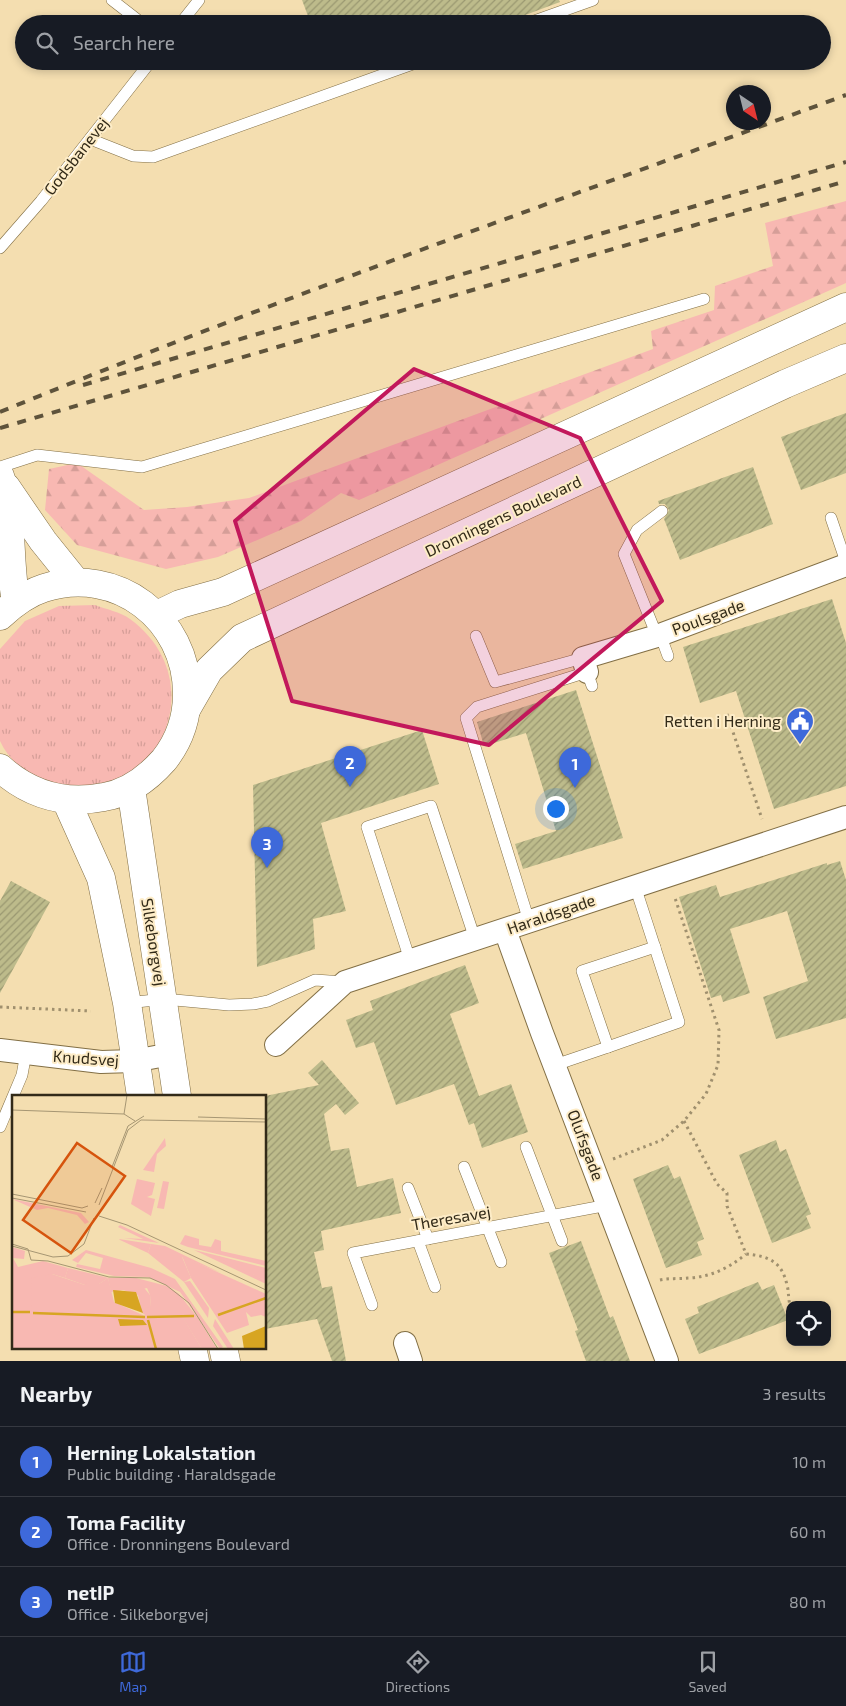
<!DOCTYPE html>
<meta charset="utf-8">
<style>
:root{--surface:#171b24;--page:#242831;--text:#f1f3f6;--muted:#9ea1a6;--line:#363941;--accent:#3e69da}
body{margin:0;font-family:"Exo 2",sans-serif;background:var(--page);color:var(--text)}
.controls{position:absolute;right:15px;bottom:15px;display:grid;overflow:hidden;border-radius:10px;box-shadow:0 2px 8px #0003}
.controls button{width:45px;height:45px;display:grid;place-items:center;padding:0;border:0;border-bottom:1px solid var(--line);background:var(--surface);color:var(--text);font:25px sans-serif}
.compass{position:absolute;left:726px;top:85px;width:45px;height:45px;border-radius:50%;background:var(--surface);box-shadow:0 2px 8px #0003;rotate:145deg}
.you{position:absolute;left:555px;top:808px;width:18px;height:18px;margin:-12px;border:4px solid #fff;border-radius:50%;background:#1a73e8;box-shadow:0 0 0 8px #1a73e833}
.badge{display:grid;place-items:center;width:32px;height:32px;border-radius:50%;background:var(--accent);color:#fff;font-size:16px;font-weight:700}
.pin{position:absolute;translate:-50% -41px;filter:drop-shadow(0 1px 2px #0008)}
.pin::after{content:'';position:absolute;top:26px;width:18px;height:15px;background:inherit;clip-path:polygon(0 0,100% 0,50% 100%)}
.list{margin:0;padding:0;list-style:none}
h2{display:flex;justify-content:space-between;align-items:center;height:65px;margin:0;padding:0 20px;font-size:21px}
h2 small{font-size:16px;font-weight:400;color:var(--muted)}
.list li{display:grid;grid-template-columns:32px 1fr auto;gap:15px;align-items:center;box-sizing:border-box;height:70px;padding:0 20px;border-top:1px solid var(--line)}
.list b{display:block;font-size:19px;white-space:nowrap}
.list p{margin:0;font-size:16px;white-space:nowrap;color:var(--muted)}
.list em{font-size:16px;font-style:normal;color:var(--muted)}
.icon{flex:none;width:28px;height:28px;fill:none;stroke:currentColor;stroke-width:2;stroke-linecap:round;stroke-linejoin:round}
.map{position:relative;flex:none;width:846px;height:1361px;overflow:hidden}
.search{position:absolute;background:var(--surface);box-shadow:0 2px 8px #0003;left:15px;right:15px;top:15px;height:55px;display:flex;align-items:center;gap:12px;box-sizing:border-box;padding:0 18px;border-radius:28px;color:var(--muted);font-size:19px}
.sheet{height:275px;background:var(--surface)}
nav{display:flex;justify-content:space-around;align-items:center;box-sizing:border-box;height:70px;border-top:1px solid var(--line);background:var(--surface);font-size:14px;color:var(--muted)}
nav a{display:grid;justify-items:center;gap:2px}
nav .on{color:var(--accent)}
.map>svg:first-child{display:block}
</style>
<div class="map">
<svg width="846" height="1361" viewBox="0 0 846 1361">
<defs>
<pattern id="grass-tufts" width="24" height="20" patternUnits="userSpaceOnUse" patternTransform="scale(1.25)"><rect width="24" height="20" fill="#f8b8b2"/><path d="M3 7l-1-3M5 7V3M7 7l1-3M15 17l-1-3M17 17v-4M19 17l1-3" fill="none" stroke="#d59e98"/></pattern>
<pattern id="forest-firs" width="22" height="20" patternUnits="userSpaceOnUse" patternTransform="scale(1.25)"><rect width="22" height="20" fill="#f8b8b2"/><path d="M5 1l3.5 6h-7zM16 11l3.5 6h-7z" fill="#d59e98"/></pattern>
<pattern id="building-hatch" width="6" height="6" patternUnits="userSpaceOnUse" patternTransform="scale(1.25)"><rect width="6" height="6" fill="#bdbb8b"/><path d="M-1 1l2-2M0 6l6-6M5 7l2-2" fill="none" stroke="#9a9871"/></pattern>
</defs>
<rect width="100%" height="100%" fill="#f4deb0"/>
<path fill="url(#grass-tufts)" d="M95,605C105,609 121,612 130,619C220,685 150,820 48,782C28,775 9,761 0,741V649L25,621L59,606Z"/>
<path fill="url(#forest-firs)" d="M846,201V283L359,500L341,493L301,521L218,557L166,569L77,545L45,510L49,469L77,463L144,510L187,507L249,498L653,349L651,331L714,310L715,286L773,266L765,223Z"/>
<g fill="url(#building-hatch)">
<path d="M302,0H559L560,2L501,24H311Z"/>
<path d="M846,413V473L801,490L781,437Z"/>
<path d="M753,467L773,524L680,560L664,519L669,510L665,504H659L658,501Z"/>
<path d="M832,599L846,643V786L774,809L736,691L700,703L683,647Z"/>
<path d="M576,690L623,838L523,869L515,844L556,831L526,733L484,746L477,722Z"/>
<path d="M422,730L439,784L321,823L346,911L313,919L315,949L257,967L253,785Z"/>
<path d="M840,861L846,880V1018L776,1039L763,997L808,981L787,911L730,929L750,993L723,1002L721,995L711,998L679,897L716,885L720,897L827,863V865Z"/>
<path d="M11,881L50,902L0,993V901Z"/>
<path d="M465,965L479,1003L450,1014L479,1096L511,1084L528,1132L482,1148L474,1123L469,1125L454,1084L396,1105L374,1042L356,1048L346,1020L373,1010L370,1001Z"/>
<path d="M322,1060L359,1103L345,1115L336,1104L324,1114L331,1151L349,1148L357,1187L393,1178L401,1213L321,1231L324,1250L314,1252L322,1288L332,1286L346,1361H332L317,1319L265,1329V1096L319,1085L308,1073Z"/>
<path d="M776,1140L780,1152L786,1149L811,1214L806,1216L811,1228L772,1243L739,1155Z"/>
<path d="M668,1165L674,1179L680,1176L704,1239L697,1242L702,1255L666,1268L633,1179Z"/>
<path d="M581,1241L610,1318L613,1316L630,1361H586L575,1331L578,1330L549,1253Z"/>
<path d="M758,1282L762,1290L774,1285L788,1320L699,1354L685,1319L699,1313L697,1307Z"/>
</g>
<g fill="none" stroke-linecap="round" stroke-linejoin="round">
<g stroke="#826f45" stroke-width="12">
<g id="service">
<path d="M112,0L143,24"/>
<path d="M180,24L199,0"/>
<path d="M526,24L593,0"/>
<path d="M90,139L133,156L153,157L421,61"/>
<path d="M0,248L41,201L151,61"/>
<path d="M0,467L37,455L142,467L704,299"/>
<path d="M831,518L846,562"/>
<path d="M660,634L668,656"/>
<path d="M476,636L495,682L583,658"/>
<path d="M657,636L624,554L637,530L662,511"/>
<path d="M529,921L466,718L477,707L587,672L592,686"/>
<path d="M410,960L367,827L431,806L475,939"/>
<path d="M127,1003L164,999L229,1005L253,1004L268,1001L315,980L344,982"/>
<path d="M608,1047L679,1022L635,886"/>
<path d="M555,1065L608,1047L582,971L655,947"/>
<path d="M0,1127L22,1075L26,1053"/>
<path d="M526,1147L562,1241"/>
<path d="M464,1167L501,1262"/>
<path d="M408,1188L428,1239"/>
<path d="M418,1241L435,1287"/>
<path d="M372,1305L353,1253L608,1205"/>
</g>
</g>
<g stroke="#826f45" stroke-width="24">
<g id="minor">
<path d="M587,672L583,658L657,636L846,565"/>
<path d="M505,930L542,1033L667,1361"/>
<path d="M276,1045L345,982L846,817"/>
<path d="M0,1050L101,1062L134,1061L171,1054"/>
<path d="M405,1343L411,1361"/>
</g>
</g>
<g stroke="#826f45" stroke-width="29">
<g id="tertiary">
<path d="M0,476C14,516 8,561 16,602"/>
<path d="M6,487L43,541L76,582"/>
</g>
</g>
<g stroke="#826f45" stroke-width="29">
<g id="secondary">
<path d="M157,615L180,604L223,592L846,307"/>
<path d="M0,616C13,604 28,593 44,588C117,565 187,619 187,694C187,718 179,741 164,760C148,778 128,793 104,797C64,805 30,795 0,768"/>
<path d="M187,708L209,670L242,638L785,384L846,358"/>
<path d="M131,788L177,1096"/>
<path d="M66,800L101,878L127,1003L141,1096"/>
<path d="M192,1347L195,1361"/>
<path d="M223,1347L226,1361"/>
</g>
</g>
<g stroke="#a0906e" stroke-width="3" stroke-dasharray="2.5 4" stroke-linecap="butt">
<path d="M727,714L762,819"/>
<path d="M0,1007L91,1011"/>
<path d="M684,1121L717,1184L727,1193V1206L746,1254C768,1256 782,1261 787,1285C789,1292 788,1298 790,1305"/>
<path d="M613,1159L662,1140L684,1121L706,1094L718,1065L719,1030L675,898"/>
<path d="M660,1280C669,1278 679,1279 688,1278C711,1277 729,1268 746,1254"/>
</g>
<use href="#service" stroke="#fff" stroke-width="11"/>
<use href="#minor" stroke="#fff" stroke-width="22"/>
<use href="#tertiary" stroke="#fff" stroke-width="28"/>
<use href="#secondary" stroke="#fff" stroke-width="28"/>
<g stroke="#5e533b" stroke-width="4" stroke-dasharray="9 9" stroke-linecap="butt">
<path d="M83,385L846,162"/>
<path d="M0,412C278,298 564,199 846,95"/>
<path d="M0,428L846,181"/>
</g>
</g>
<path fill="#c2185b" fill-opacity="0.2" stroke="#c2185b" stroke-width="4" stroke-linejoin="round" d="M414,369L580,438L662,601L489,745L292,701L235,521Z"/>
<defs>
<g id="civic-pin" transform="scale(1.4375)"><path d="M0 17L-7.5 6A9.5 9.5 0 1 1 7.5 6Z" fill="#3e69da" stroke="#fdecc7"/><path d="M-.6-6.5H3V-4.5H.6V-3L4-1V1h2V6H-6V1h2V-1L-.6-3ZM-1.2 2.5V6h2.4V2.5Z" fill="#fff"/></g>
</defs>
<g fill-rule="evenodd">
<use href="#civic-pin" x="800" y="721"/>
</g>
<g text-anchor="middle" stroke-width="4" stroke-linejoin="round" paint-order="stroke">
<g font-size="16" fill="#322a18" stroke="#fdecc7">
<text transform="translate(76 156) rotate(-52)" y="6">Godsbanevej</text>
<text transform="translate(503 516) rotate(-25)" y="6">Dronningens Boulevard</text>
<text transform="translate(708 617) rotate(-20)" y="6">Poulsgade</text>
<text transform="translate(551 914) rotate(-19)" y="6">Haraldsgade</text>
<text transform="translate(154 942) rotate(81)" y="6">Silkeborgvej</text>
<text transform="translate(86 1058) rotate(4)" y="6">Knudsvej</text>
<text transform="translate(586 1145) rotate(69)" y="6">Olufsgade</text>
<text transform="translate(451 1218) rotate(-10)" y="6">Theresavej</text>
</g>
<g font-size="16" fill="#322a18" stroke="#fdecc7" text-anchor="end">
<text x="781" y="727">Retten i Herning</text>
</g>
</g>
<g transform="translate(12 1095)">
<rect width="254" height="254" fill="#f4deb0"/>
<path d="M153,43L154,51L145,59L142,77L131,75ZM125,84L143,88L140,100L135,102L143,104L139,121L119,109ZM151,86L157,87L152,114L145,113ZM108,130L147,148L112,143L131,144L106,132ZM139,149L153,151L209,178L170,162L179,183L172,187L136,158ZM182,155L207,161L254,186V189ZM56,173L97,183H124L138,200L139,212L135,221L130,218L126,200L111,195L99,197L96,183L87,189L73,190L53,183Z" fill="#f8b8b2"/>
<path d="M0,104L69,118L77,127L73,129L65,120L36,113L25,115ZM173,140L187,144V150L199,152L203,144L209,146V156L254,166V171L176,152L168,149ZM107,144L139,149L136,158L108,145ZM0,152L13,156L12,164L1,163L6,172L31,166L56,173L53,183L40,179L21,216H0ZM74,155L139,173L163,184L211,252L208,254L168,197L136,182L102,181L64,172L65,169L88,174L91,163L74,158L66,168L60,165ZM170,161L254,199V222L249,220L239,222L234,217L237,230L215,238L179,183ZM207,161L254,173V186L207,163ZM178,186L197,213L196,223L172,187ZM169,220L186,223L205,254H190ZM203,224L222,254H216L201,231Z" fill="#f8b8b2"/>
<path d="M40,179L73,190L79,182L87,189L96,183L102,207L133,221V213L139,212L138,200L135,193L127,195L124,183L155,191L167,199L186,223L170,221L190,254H0V216H20L19,183Z" fill="#f8b8b2"/>
<path d="M101,195L124,197L131,218L103,208ZM106,224L131,225L135,230L108,231ZM254,231V254H232L230,241Z" fill="#d7a522"/>
<path fill="none" stroke="#d7a522" stroke-width="2.5" d="M0,217H18M21,218L133,222M206,220L254,203M135,222L182,221M136,225L144,254"/>
<path fill="none" stroke="#a69673" stroke-width="1" d="M0,15L112,19L123,26M112,19L115,0M186,22L254,24M100,72L116,31L132,21M0,99L70,113L76,111M0,103L74,117M83,108L90,93M87,110L116,35L129,25L254,27M87,121L115,130L254,195M0,149L16,154M0,151L41,162L56,161L72,149L82,123M16,154L19,165L36,166L97,182L138,183L154,190L177,208L206,254"/>
<path fill="#d6540d" fill-opacity="0.15" stroke="#d6540d" stroke-width="2.5" d="M65,48L113,81L59,158L11,125Z"/>
<rect width="254" height="254" fill="none" stroke="#322a18" stroke-width="2.5"/>
</g>
</svg>
<div class="controls">
<button><svg class="icon" aria-label="locate" viewBox="0 0 24 24"><circle cx="12" cy="12" r="6"/><path d="M12 2v4M12 18v4M2 12h4M18 12h4"/></svg></button>
</div>
<svg class="compass" viewBox="-18 -18 36 36"><path d="M0-13l5 13h-10z" fill="#e53935"/><path d="M0 13l5-13h-10z" fill="#9ea1a6"/></svg>
<div class="you"></div>
<div class="pin badge" style="left:575px;top:788px">1</div>
<div class="pin badge" style="left:350px;top:787px">2</div>
<div class="pin badge" style="left:267px;top:868px">3</div>
<div class="search"><svg class="icon" aria-label="search" viewBox="0 0 24 24"><circle cx="10" cy="10" r="6"/><path d="M15 15l6 6"/></svg>Search here</div>
</div>
<section class="sheet">
<h2>Nearby<small>3 results</small></h2>
<ul class="list">
<li><span class="badge">1</span><div><b>Herning Lokalstation</b><p>Public building · Haraldsgade</p></div><em>10 m</em></li>
<li><span class="badge">2</span><div><b>Toma Facility</b><p>Office · Dronningens Boulevard</p></div><em>60 m</em></li>
<li><span class="badge">3</span><div><b>netIP</b><p>Office · Silkeborgvej</p></div><em>80 m</em></li>
</ul>
</section>
<nav>
<a class="on"><svg class="icon" aria-label="map" viewBox="0 0 24 24"><path d="M3 6l6-2 6 2 6-2v14l-6 2-6-2-6 2zM9 4v14M15 6v14"/></svg>Map</a>
<a><svg class="icon" aria-label="directions" viewBox="0 0 24 24"><path d="M12 3l9 9-9 9-9-9zM9 14v-3h6M13 9l2 2-2 2"/></svg>Directions</a>
<a><svg class="icon" aria-label="saved" viewBox="0 0 24 24"><path d="M7 4h10v16l-5-4-5 4z"/></svg>Saved</a>
</nav>
